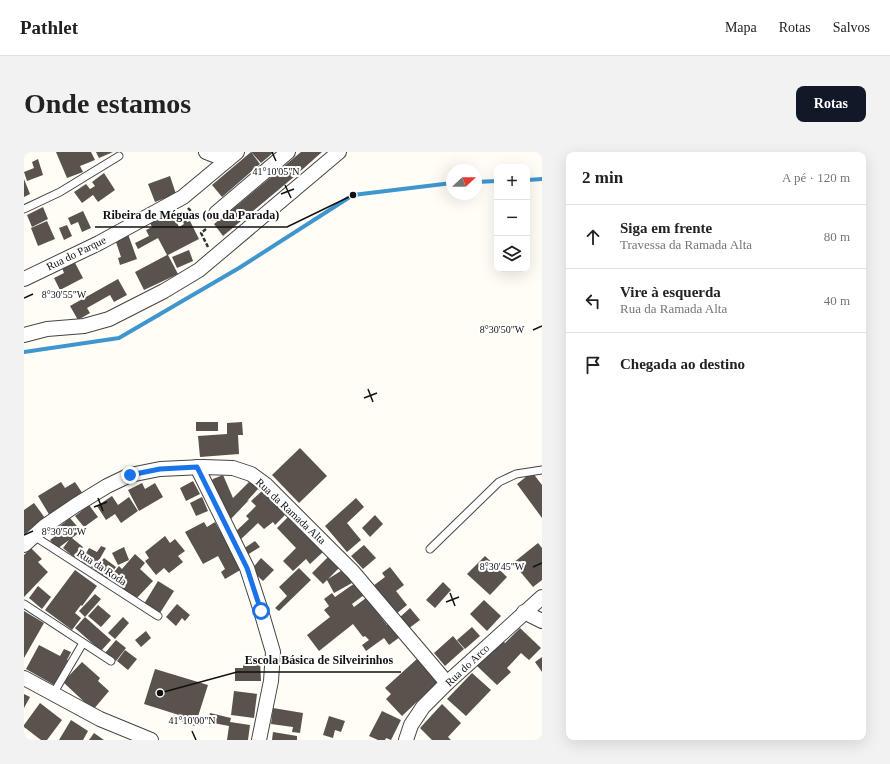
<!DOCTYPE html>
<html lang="pt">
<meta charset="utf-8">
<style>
:root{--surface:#fff;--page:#f2f2f2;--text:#222;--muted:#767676;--line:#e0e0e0;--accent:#111827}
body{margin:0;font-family:"Times New Roman",serif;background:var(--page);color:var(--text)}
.controls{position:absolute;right:12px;top:12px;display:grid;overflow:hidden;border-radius:8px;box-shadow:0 4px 16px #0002}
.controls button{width:36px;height:36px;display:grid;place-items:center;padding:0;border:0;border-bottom:1px solid var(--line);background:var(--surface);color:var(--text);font:20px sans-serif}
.compass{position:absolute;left:422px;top:12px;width:36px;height:36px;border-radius:50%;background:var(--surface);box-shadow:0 4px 16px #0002;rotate:68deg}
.stop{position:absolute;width:12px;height:12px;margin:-9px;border:3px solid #1a73e8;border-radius:50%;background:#fff}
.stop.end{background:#1a73e8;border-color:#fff;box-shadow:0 1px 4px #0008}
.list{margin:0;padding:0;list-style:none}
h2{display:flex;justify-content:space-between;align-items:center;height:52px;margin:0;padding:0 16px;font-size:17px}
h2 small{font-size:13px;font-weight:400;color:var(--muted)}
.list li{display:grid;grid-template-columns:26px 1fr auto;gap:12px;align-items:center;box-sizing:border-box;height:64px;padding:0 16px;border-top:1px solid var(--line)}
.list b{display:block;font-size:15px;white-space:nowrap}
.list p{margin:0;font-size:13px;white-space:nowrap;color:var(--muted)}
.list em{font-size:13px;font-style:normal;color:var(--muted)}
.icon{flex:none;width:22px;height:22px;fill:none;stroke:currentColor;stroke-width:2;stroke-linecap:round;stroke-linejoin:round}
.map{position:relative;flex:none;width:518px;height:588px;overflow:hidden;border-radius:8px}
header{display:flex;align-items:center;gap:24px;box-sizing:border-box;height:56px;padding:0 20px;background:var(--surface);border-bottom:1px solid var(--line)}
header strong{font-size:19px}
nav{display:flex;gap:22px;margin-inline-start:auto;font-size:14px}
.intro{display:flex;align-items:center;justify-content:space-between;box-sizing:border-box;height:96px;padding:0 24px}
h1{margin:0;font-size:28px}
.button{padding:10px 18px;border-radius:8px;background:var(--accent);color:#fff;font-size:14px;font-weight:700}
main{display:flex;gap:24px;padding:0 24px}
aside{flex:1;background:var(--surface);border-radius:8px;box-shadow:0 4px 16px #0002}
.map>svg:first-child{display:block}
</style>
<header>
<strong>Pathlet</strong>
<nav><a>Mapa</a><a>Rotas</a><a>Salvos</a></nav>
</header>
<div class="intro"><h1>Onde estamos</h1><a class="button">Rotas</a></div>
<main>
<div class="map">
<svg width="518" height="588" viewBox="0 0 518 588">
<rect width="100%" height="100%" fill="#fffdf5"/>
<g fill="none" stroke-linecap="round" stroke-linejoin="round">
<g stroke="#3f96cf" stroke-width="4">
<path d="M503,28L518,27"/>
<path d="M452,30L473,29"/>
<path d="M0,200L95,186L215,116L329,43L428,31"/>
</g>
</g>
<g fill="#5a524d">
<path d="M32,0H67L71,8L56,14L59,20L43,26Z"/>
<path d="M72,0H89L75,6Z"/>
<path d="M227,0L236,12L198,45L188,33Z"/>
<path d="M227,0H250L237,11Z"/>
<path d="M277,0H298L271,24L199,84L190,72L216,51Z"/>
<path d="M14,7L19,23L3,29L0,20L10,16L8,10Z"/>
<path d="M80,21L91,38L74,50L69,43L58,51L50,40L62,32L66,37L71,34L68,30Z"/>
<path d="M146,24L152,42L131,50L124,32Z"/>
<path d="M0,27L6,42L0,45Z"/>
<path d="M19,55L24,67L8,75L3,63Z"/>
<path d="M147,58L155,75L160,72L157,66L160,64L163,70L166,69L175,87L144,103L154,122L120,138L111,120L143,103L134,86L114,97L111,91L125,84L122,78L128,75L125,69Z"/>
<path d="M59,59L67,76L58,80L54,70L47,73L44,66Z"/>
<path d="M23,69L31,87L14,94L7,76Z"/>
<path d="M43,73L48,84L40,88L35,76Z"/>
<path d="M104,82L113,107L96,113L94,106L97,105L91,87Z"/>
<path d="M165,98L169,109L153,116L148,105Z"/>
<path d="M50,109L59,126L36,138L30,126L40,121L38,116Z"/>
<path d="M94,127L103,143L90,150L86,143L63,156L66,161L54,168L46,154Z"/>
<rect x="172" y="270" width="22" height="9"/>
<path d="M218,270L219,283H214L215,302L176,305L174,284L203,282V271Z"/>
<path d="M276,296L303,324L275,351L248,323Z"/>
<path d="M508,320L518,333V366L493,332Z"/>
<path d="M199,323L209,346L226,329L234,337L223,349L225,348L204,370L187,330L189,327Z"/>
<path d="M169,329L176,342L162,349L156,336Z"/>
<path d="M37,330L41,336L51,330L59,342L26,364L14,344Z"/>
<path d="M118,331L121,337L131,331L139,345L115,359L104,338Z"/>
<path d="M238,339L261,363L251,373L249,370L240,377L234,371L216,388L210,381L225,367L222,364L232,354L227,349Z"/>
<path d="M88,344L94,353L105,345L114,359L97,371L91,362L82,368L73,354Z"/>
<path d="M178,345L184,359L172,364L166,351Z"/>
<path d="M332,346L340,355L323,371L337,388L323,400L301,374Z"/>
<path d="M10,351L21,366L0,382V358Z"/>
<path d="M65,353L74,365L60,375L51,364Z"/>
<path d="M351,363L359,372L346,385L338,376Z"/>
<path d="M265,364L299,400L286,412L282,407L269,419L259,409L272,396L253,376Z"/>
<path d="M46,366L57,379L48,386L59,395L51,406L39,396L45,388L33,397L26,388L34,382L31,378Z"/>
<path d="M180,370L183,375L191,370L218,417L201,427L197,420L201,417L194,404L179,412L161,380Z"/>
<path d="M141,384L146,391L151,387L161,399L154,404L159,410L145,421L140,416L132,423L121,409L125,406L121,400Z"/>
<path d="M231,389L236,395L223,403L219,397Z"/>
<path d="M514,391L518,396V428L509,435L489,411Z"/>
<path d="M340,393L352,406L339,417L327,404Z"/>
<path d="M77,394L82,396L70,417L57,410L65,396L73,400Z"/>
<path d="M100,395L105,408L94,413L88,401Z"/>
<path d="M7,396L18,407L14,410L24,420L0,445V403Z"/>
<path d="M111,402L121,411L116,417L129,429L111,448L86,425L95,414L98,417Z"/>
<path d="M305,404L316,415L304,427L320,417L328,431L310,441L303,428L299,432L288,421Z"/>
<path d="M461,404L483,425L466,443L443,422Z"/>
<path d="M80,406L92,415L83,427L70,418Z"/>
<path d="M237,406L250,418L239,429L227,418Z"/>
<path d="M366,415L380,433L372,439L383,453L372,462L349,434L361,425L358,421Z"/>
<path d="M275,416L287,428L255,459L251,456L263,444L255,435Z"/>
<path d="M51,418L73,434L58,454L57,453L51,461L57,466L48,478L21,458Z"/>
<path d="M134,429L150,439L136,461L120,452Z"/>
<path d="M419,430L427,438L411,456L402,448Z"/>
<path d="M331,431L340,443L328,452L330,455L342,446L363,473L366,472L376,485L365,493L360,486L342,499L338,493L345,488L341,484L339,485L329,472L295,499L283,483L306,465L300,458L305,454L300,447L308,441L311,445Z"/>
<path d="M14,434L27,445L18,457L5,446Z"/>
<path d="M71,442L77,447L61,465L55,459Z"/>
<path d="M460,448L477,464L463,479L446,462Z"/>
<path d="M153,452L166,463L161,469L158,466L152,474L142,465Z"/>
<path d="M74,453L87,464L77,475L64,464Z"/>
<path d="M386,456L396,468L384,477L375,466Z"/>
<path d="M0,459L20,471L0,506Z"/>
<path d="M61,465L87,488L77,499L51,476Z"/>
<path d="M99,465L105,471L91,487L84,481Z"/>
<path d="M448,475L456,484L441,497L433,488Z"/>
<path d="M496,476L517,496L505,508L497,501L483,516L487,520L473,533L453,514L479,489L481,491Z"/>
<path d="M122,479L127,486L117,495L111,488Z"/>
<path d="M429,484L440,497L421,514L410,501Z"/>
<path d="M92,488L102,496L92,509L81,501Z"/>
<path d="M15,493L36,504L40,497L47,500L43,508H44L30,533L2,517Z"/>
<path d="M101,498L113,507L104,518L93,509Z"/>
<path d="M518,505V520L511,510Z"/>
<path d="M394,506L415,529L378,564L362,547L367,542L361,536Z"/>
<path d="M229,508H236L237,529H211V516H219V512H229Z"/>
<path d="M58,510L76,526L74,529L85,539L69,558L39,530Z"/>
<path d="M131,517L184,533L171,574L156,569L158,564L120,552Z"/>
<path d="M448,521L467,538L442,564L423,547Z"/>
<path d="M210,539L233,542L230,566L207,563Z"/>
<path d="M0,542L6,545L0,556Z"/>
<path d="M16,551L38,568L23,588H17L0,575V573Z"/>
<path d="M418,552L437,571L424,585L427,588H408L396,576Z"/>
<path d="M249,556L279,561L276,581L268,580L269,575L247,572Z"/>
<path d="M358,559L377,568L367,588L362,586L361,588H354L345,584Z"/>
<path d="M186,561L207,566L206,570L226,573L224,588H203L205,574L184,570Z"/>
<path d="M305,564L321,569L317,580L311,578L309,586L299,583Z"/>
<path d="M47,568L64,579L59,588H35Z"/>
<path d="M249,580L273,584V588H248Z"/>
<path d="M70,581L80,588H65Z"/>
</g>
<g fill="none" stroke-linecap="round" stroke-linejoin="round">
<g stroke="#444" stroke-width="9">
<g id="service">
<path d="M0,57L36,40L95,4"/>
<path d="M10,384L134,464"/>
<path d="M406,397L475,330L492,322L518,318"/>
<path d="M0,452L87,509"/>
<path d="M29,542L59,491"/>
</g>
</g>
<g stroke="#444" stroke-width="16">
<g id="minor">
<path d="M182,0L203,8"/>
<path d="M192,61L264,0"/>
<path d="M0,127L75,91L159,45L213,0"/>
<path d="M0,183L23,177L60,174L85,167L140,139L175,118L315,0"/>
<path d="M173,315L223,416L237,459L249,500L247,529L235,588"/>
<path d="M0,393L21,374L52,353L83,334L106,323L136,317L179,315L209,316L227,322L242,333L329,420L423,531"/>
<path d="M500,460L518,469"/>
<path d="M0,526L76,567L127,588"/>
<path d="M382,588L387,573L399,555L423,531L518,445"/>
</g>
</g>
<g stroke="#333" stroke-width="2.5" stroke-dasharray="4 2" stroke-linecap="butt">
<path d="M164,56L174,67"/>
<path d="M182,77L177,81L184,95"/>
</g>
<use href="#service" stroke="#fff" stroke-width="7"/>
<use href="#minor" stroke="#fff" stroke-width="14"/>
</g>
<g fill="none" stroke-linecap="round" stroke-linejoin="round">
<path stroke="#1a73e8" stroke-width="5" d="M106,323L136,317L173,315L223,416L237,459"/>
</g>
<path fill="none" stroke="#111" stroke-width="1.5" d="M248,0L252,9M261,33L267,46M257,42L270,37M0,146L9,142M509,178L518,174M344,237L349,250M340,246L353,241M74,346L79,359M70,355L83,350M0,383L9,379M509,415L518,411M426,441L431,454M422,450L435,445M168,579L172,588"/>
<g text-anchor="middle" stroke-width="4" stroke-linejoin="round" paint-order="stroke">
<g font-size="11" fill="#111" stroke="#fff">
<text transform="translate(52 101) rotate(-26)" y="4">Rua do Parque</text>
<text transform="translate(267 359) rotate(43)" y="4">Rua da Ramada Alta</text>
<text transform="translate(78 415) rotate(33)" y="4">Rua da Roda</text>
<text transform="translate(443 513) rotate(-43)" y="4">Rua do Arco</text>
</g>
</g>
<g font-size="10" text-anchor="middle" fill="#111" stroke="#fff" stroke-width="4" stroke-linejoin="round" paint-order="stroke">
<text x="252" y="23">41°10'05"N</text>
<text x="40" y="146">8°30'55"W</text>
<text x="478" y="181">8°30'50"W</text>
<text x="40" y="383">8°30'50"W</text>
<text x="478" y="418">8°30'45"W</text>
<text x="168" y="572">41°10'00"N</text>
</g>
<path fill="none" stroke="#111" stroke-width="1.5" d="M329 43L263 75H71M136 541L213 520H377"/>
<g fill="#111" stroke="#fff" stroke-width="1.5">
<circle cx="329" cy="43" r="4"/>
<circle cx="136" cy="541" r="4"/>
</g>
<g font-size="12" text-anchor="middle" font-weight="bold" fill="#111" stroke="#fff" stroke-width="4" stroke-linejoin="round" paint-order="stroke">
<text x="167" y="67">Ribeira de Méguas (ou da Parada)</text>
<text x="295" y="512">Escola Básica de Silveirinhos</text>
</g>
</svg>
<div class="controls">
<button>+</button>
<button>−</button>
<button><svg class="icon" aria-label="layers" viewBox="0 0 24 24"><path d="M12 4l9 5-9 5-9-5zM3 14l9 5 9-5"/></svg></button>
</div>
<svg class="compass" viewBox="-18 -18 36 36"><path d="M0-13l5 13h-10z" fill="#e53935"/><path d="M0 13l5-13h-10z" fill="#767676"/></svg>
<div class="stop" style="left:237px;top:459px"></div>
<div class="stop end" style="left:106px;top:323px"></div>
</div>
<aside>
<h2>2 min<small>A pé · 120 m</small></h2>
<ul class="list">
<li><svg class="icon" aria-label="ahead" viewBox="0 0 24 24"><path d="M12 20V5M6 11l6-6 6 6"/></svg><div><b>Siga em frente</b><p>Travessa da Ramada Alta</p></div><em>80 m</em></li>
<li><svg class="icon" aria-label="left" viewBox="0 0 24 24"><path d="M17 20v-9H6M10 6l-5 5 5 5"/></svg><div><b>Vire à esquerda</b><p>Rua da Ramada Alta</p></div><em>40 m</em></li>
<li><svg class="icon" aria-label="arrive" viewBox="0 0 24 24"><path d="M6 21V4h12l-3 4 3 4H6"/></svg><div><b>Chegada ao destino</b></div></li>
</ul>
</aside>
</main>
